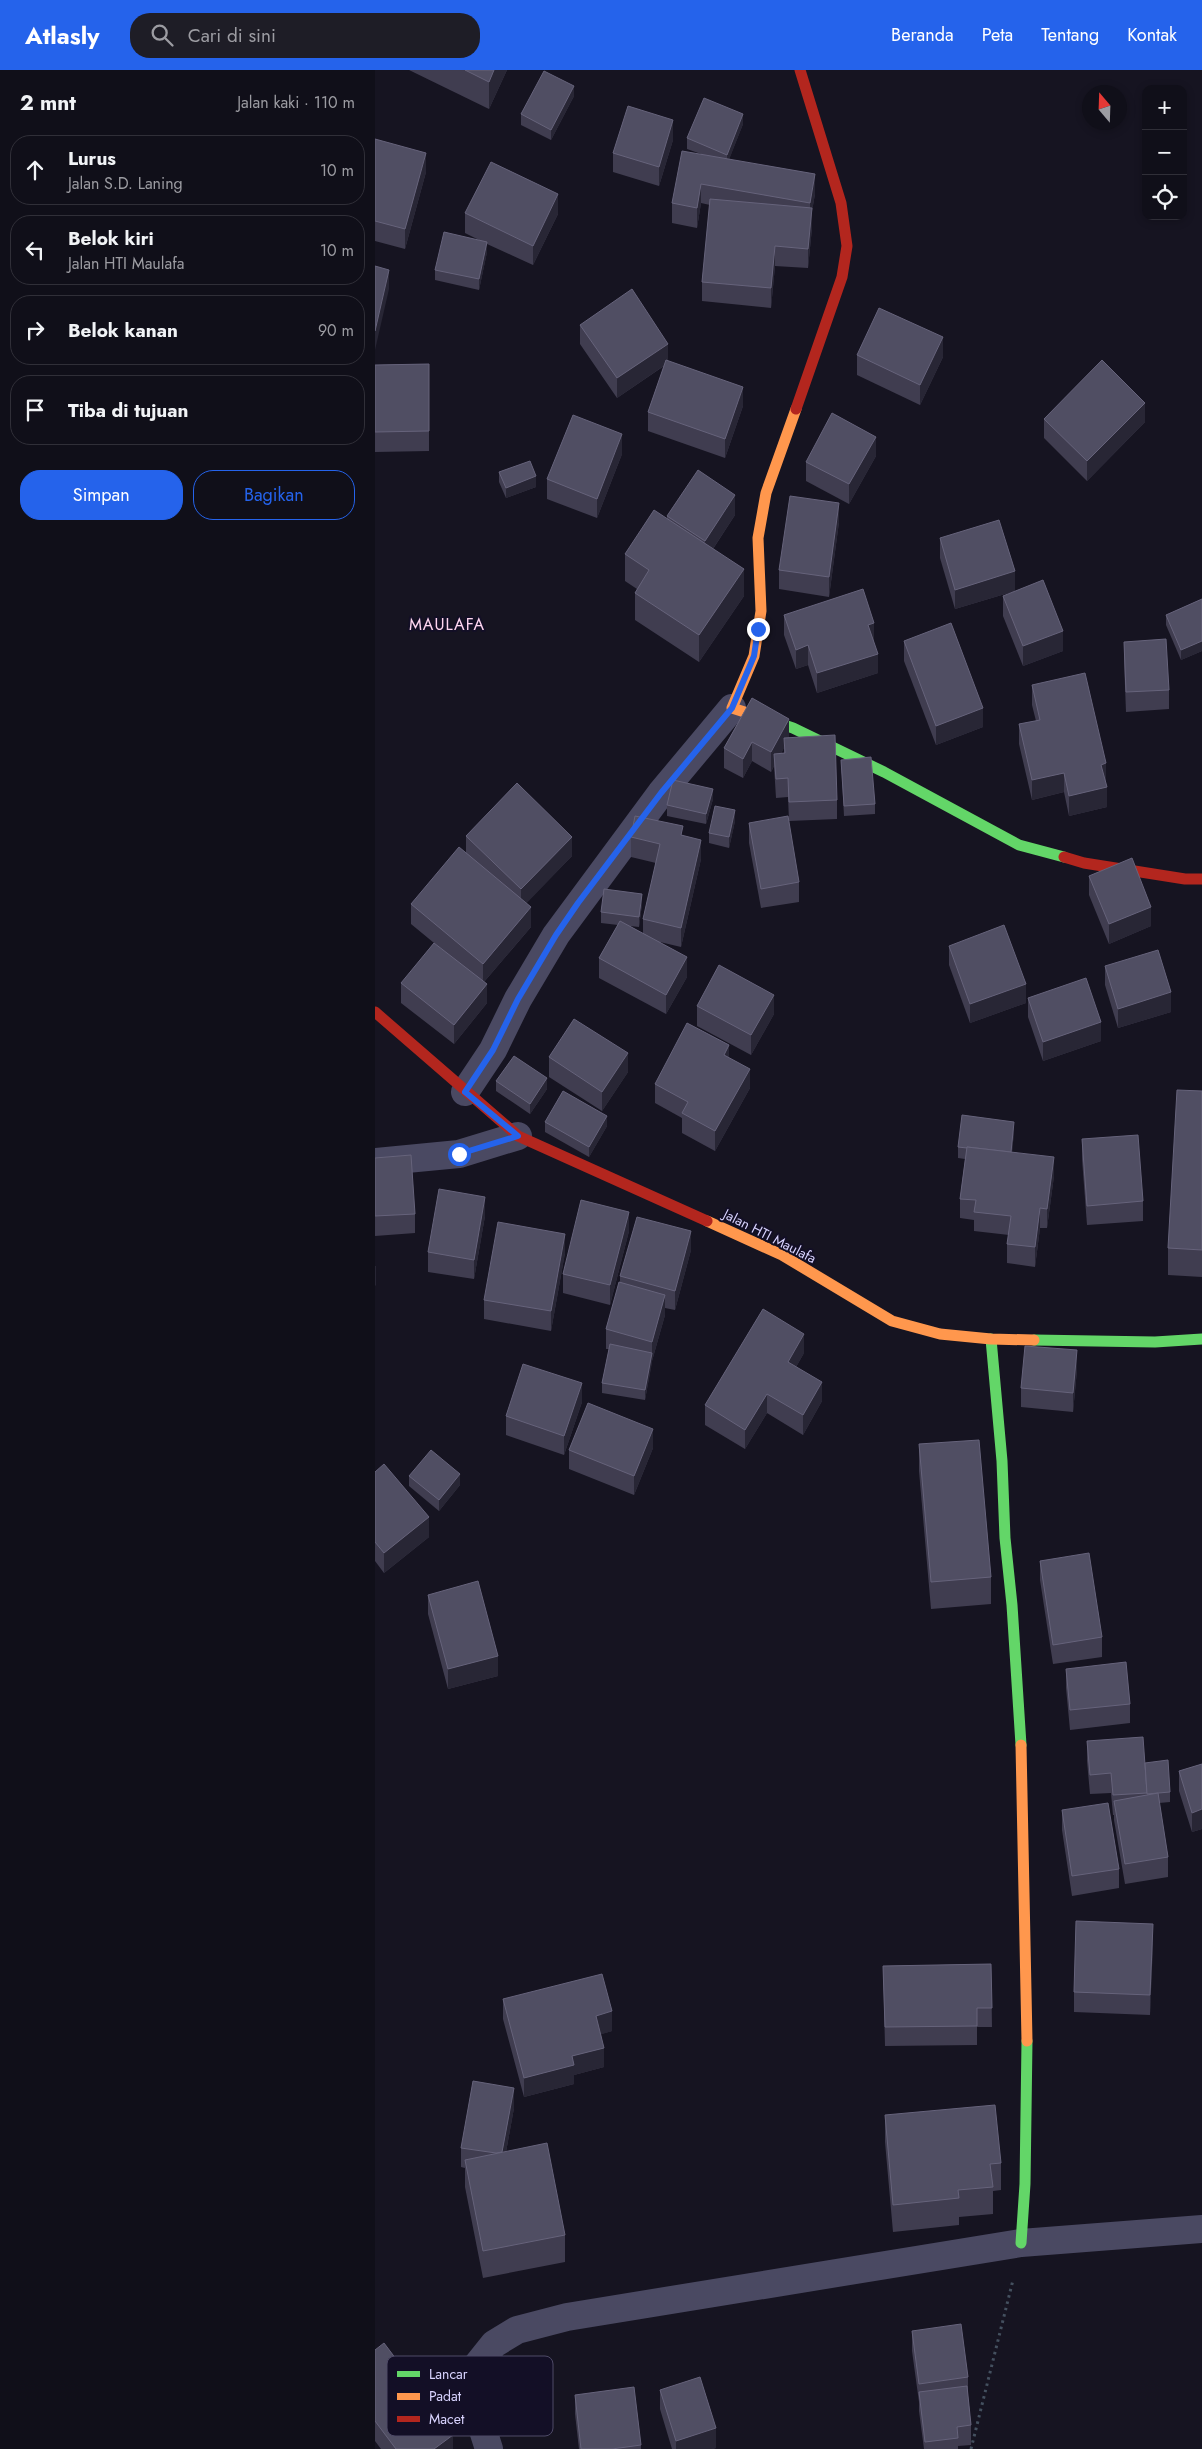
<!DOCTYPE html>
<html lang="id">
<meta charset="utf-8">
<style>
:root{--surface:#100f19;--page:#1e1d26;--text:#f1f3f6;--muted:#9c9ca2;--line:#302f38;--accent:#2563eb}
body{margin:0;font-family:Jost,sans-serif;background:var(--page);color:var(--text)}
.controls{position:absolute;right:15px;top:15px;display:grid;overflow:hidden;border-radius:10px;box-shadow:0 2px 8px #0003}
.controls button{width:45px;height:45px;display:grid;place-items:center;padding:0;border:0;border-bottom:1px solid var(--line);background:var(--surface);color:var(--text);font:25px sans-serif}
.compass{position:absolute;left:707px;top:15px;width:45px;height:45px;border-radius:50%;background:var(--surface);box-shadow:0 2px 8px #0003;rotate:341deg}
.stop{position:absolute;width:15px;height:15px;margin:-11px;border:4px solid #2563eb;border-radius:50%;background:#fff}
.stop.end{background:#2563eb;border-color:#fff;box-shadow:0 1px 5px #0008}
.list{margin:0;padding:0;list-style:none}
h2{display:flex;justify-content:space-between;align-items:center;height:65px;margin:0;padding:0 20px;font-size:21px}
h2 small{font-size:16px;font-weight:400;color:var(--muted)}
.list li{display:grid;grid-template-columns:32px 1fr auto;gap:15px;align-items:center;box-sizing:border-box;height:70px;margin:0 10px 10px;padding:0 10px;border:1px solid var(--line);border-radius:20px}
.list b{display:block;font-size:19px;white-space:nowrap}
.list p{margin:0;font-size:16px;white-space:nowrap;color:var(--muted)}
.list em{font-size:16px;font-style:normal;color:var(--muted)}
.actions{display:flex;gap:10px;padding:15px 20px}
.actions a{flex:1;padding:11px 0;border:1px solid var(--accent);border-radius:20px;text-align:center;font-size:18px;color:var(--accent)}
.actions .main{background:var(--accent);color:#fff}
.icon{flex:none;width:28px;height:28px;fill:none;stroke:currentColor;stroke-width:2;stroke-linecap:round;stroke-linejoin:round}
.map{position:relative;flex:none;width:827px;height:2379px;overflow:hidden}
header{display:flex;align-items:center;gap:30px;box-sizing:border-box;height:70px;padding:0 25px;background:var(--accent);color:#fff}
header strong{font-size:24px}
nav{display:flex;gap:28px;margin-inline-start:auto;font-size:18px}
.search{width:350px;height:45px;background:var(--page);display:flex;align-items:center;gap:12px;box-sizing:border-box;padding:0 18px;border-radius:20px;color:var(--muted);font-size:19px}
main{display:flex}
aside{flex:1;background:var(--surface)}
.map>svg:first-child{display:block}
</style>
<header>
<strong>Atlasly</strong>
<div class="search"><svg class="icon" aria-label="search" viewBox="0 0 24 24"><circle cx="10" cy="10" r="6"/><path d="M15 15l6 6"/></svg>Cari di sini</div>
<nav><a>Beranda</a><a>Peta</a><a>Tentang</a><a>Kontak</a></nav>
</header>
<main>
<aside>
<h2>2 mnt<small>Jalan kaki · 110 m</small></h2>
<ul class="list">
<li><svg class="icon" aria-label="ahead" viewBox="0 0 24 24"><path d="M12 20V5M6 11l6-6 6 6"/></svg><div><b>Lurus</b><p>Jalan S.D. Laning</p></div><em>10 m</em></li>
<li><svg class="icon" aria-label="left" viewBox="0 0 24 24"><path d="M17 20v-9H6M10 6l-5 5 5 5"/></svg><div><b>Belok kiri</b><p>Jalan HTI Maulafa</p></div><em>10 m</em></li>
<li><svg class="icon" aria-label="right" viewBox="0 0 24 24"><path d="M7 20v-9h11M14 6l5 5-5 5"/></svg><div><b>Belok kanan</b></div><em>90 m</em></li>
<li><svg class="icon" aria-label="arrive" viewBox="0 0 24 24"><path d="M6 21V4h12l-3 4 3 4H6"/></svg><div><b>Tiba di tujuan</b></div></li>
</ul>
<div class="actions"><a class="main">Simpan</a><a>Bagikan</a></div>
</aside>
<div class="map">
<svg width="827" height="2379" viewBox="0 0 827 2379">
<rect width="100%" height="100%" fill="#161421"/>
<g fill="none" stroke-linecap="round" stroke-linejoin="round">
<path stroke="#44505f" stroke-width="3" stroke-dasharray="2.5 4" stroke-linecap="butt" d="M596,2379L638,2210"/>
<g stroke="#4a4962" stroke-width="28">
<path d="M90,1022L118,980L143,929L181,865L286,723L357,638"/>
<path d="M0,1092L84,1084L143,1066"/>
<path d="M114,2379L96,2323L99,2299L119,2274L142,2260L192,2247L646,2173L827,2159"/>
</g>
<g stroke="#63d668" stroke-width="11">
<path d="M382,646L418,658L509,702L644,775L689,787"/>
<path d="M616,1269L627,1391L630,1468L637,1535L646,1675"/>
<path d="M659,1270L780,1272L827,1269"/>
<path d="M646,2173L650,2114L652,1971"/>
</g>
<g stroke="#ff974d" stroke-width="11">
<path d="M382,646L357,638L379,586L386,541L383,468L391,423L421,339"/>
<path d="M332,1151L407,1185L517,1251L565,1264L616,1269L659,1270"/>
<path d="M646,1675L652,1971"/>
</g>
<g stroke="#b3261e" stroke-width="11">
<path d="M421,339L467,207L472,176L466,133L425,0"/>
<path d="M689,787L709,793L810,809H827"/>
<path d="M0,942L143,1066L332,1151"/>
</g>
</g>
<g fill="#403d50" fill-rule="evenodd">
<path d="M34,0H132L114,39Z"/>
<path d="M199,26L176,70L146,55V44Z"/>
<path d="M368,54L354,89L440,124L437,141V158L433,198L400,196L396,238L327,231V212L335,135L326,133L322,158L297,153V133L326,84L312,79V68Z"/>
<path d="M0,69L51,102L30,179L0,171Z"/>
<path d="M298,70L284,116L238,102V83Z"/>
<path d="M90,143L183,144L158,195L112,174V182L104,220L60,210V200L106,171L90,163Z"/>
<path d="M205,255L293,291L368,336L350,388L273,361V342L289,296L242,328L205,274Z"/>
<path d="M482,285L568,287L545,335L482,305Z"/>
<path d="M54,294V381L0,382V295Z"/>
<path d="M669,349L770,352L712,411L669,368Z"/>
<path d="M247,384L222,448L172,429V409Z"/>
<path d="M501,386L474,434L431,411V392Z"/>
<path d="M124,402L161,417L131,428L124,412Z"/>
<path d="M360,445L338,479L369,526L324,592L260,550V523L262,519L250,511V484L292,448V446Z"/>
<path d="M464,452L454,527L404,519V500Z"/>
<path d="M565,468L640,521L580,539L565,488Z"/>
<path d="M628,526L688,581L648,596L628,546Z"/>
<path d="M827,529V581L806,590L791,555V545Z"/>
<path d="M409,545L499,573L503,603L442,623L433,595L421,599L409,565Z"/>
<path d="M529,571L608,657L561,675L529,591Z"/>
<path d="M749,572L794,620V639L751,642L749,591Z"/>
<path d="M657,615L731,713L732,737L694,746L689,722L657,730L644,674V654L661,651L657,635Z"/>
<path d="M377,628L414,668L462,730V749L414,751L413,727L401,728L399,696L396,702L377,691L368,708L349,698V678ZM409,677V683L406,684Z"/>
<path d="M466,690L500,734V744L469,746Z"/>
<path d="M338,729L331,754L292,746V735Z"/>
<path d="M360,751L354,778L334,773V763Z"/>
<path d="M374,753L424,812V832L386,838L374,773Z"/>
<path d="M308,765L326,789L306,877L285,872L312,907L291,944L224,908V888L243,855L226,853V842L267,834L264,857L255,856L268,864V849L281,793L256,787V767Z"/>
<path d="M91,766L197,786L151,833L156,857L109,912L112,933L79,974L26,933V913L70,882L36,854V834L91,783Z"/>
<path d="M714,806L776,856L734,874L714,825Z"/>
<path d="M574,876L651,933L595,953L574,895Z"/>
<path d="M730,896L796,942L743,958L730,915Z"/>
<path d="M653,928L726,971L668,991L653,947Z"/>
<path d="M322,936L399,944L376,985L322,956Z"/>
<path d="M174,987L253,1002L227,1041L174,1007Z"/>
<path d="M354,988L375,1018L340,1081L307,1063V1048L280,1033V1014Z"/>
<path d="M121,1011L172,1019L155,1044L121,1021Z"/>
<path d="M827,1021V1207L793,1205V1178Z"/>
<path d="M170,1052L232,1056L214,1087L170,1062Z"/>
<path d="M639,1062L637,1082L679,1106L672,1158H665L660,1197L632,1193V1174L634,1165L599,1161V1150L585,1148V1129L590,1089L583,1088V1077Z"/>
<path d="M707,1069L768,1131V1151L712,1155L707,1089Z"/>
<path d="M0,1088L40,1144V1163L0,1166Z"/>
<path d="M110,1146L99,1209L53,1202V1182Z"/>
<path d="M254,1161L235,1235L188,1223V1204Z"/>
<path d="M316,1180L300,1240L290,1238V1245L277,1291L270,1330L227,1323V1313L234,1279H231V1259L245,1212V1206Z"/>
<path d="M190,1183L176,1261L109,1249V1230Z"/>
<path d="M429,1283L421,1297L447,1331L428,1365L392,1343L370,1379L330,1355V1335Z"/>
<path d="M702,1300L698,1342L646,1337V1318Z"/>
<path d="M207,1332L189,1385L131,1365V1346Z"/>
<path d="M544,1374L616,1507V1534L556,1539L544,1401Z"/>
<path d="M278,1378L259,1425L194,1399V1380Z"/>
<path d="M0,1402L54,1467L9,1503L0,1491Z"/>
<path d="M34,1406L85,1415L64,1441L34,1416Z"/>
<path d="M665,1491L727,1567V1587L678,1594L665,1510Z"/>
<path d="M53,1525L123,1606L73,1619L53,1544Z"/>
<path d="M691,1599L755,1634V1653L695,1660L691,1618Z"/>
<path d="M712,1671L770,1693L795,1722V1732L784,1733L793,1787V1807L750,1814L739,1750V1745H738L736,1723L715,1724L712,1691Z"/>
<path d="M827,1694V1765V1759L817,1762L804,1721V1701Z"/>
<path d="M687,1740L744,1799V1818L697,1826L687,1760Z"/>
<path d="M778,1873L775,1945L699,1942V1922Z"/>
<path d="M616,1894L617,1957H602V1975L510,1976L508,1896Z"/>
<path d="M128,1929L237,1961L226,1964L229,1997L199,2005V2014L149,2027L128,1949Z"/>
<path d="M139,2038L131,2082L190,2165V2192L108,2208L90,2117V2098L86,2097V2078Z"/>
<path d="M510,2045L626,2093V2120L618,2121V2144L584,2147V2155L518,2162L510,2072Z"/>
<path d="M537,2261L593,2307V2326L596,2355V2375L583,2376V2379H549L544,2341V2332L537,2281Z"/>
<path d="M0,2280L78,2379H6L0,2371Z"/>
<path d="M285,2320L341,2378L337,2379H297L285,2339Z"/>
<path d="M200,2325L266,2375V2379H204L200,2344Z"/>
</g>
<g fill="#282635">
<path d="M119,0H132L114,39V12Z"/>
<path d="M199,16V26L176,70V60Z"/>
<path d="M368,44V54L352,95V85Z"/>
<path d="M298,50V70L284,116V97Z"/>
<path d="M51,83V102L30,179V159Z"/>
<path d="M440,104V124L437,141V158L433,198V179L435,152V133Z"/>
<path d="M326,114V133L322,158V138Z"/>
<path d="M183,124V144L158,195V176Z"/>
<path d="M112,172V182L104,220V209Z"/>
<path d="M400,176V196L396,238V218Z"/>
<path d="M14,200V219L0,280V261Z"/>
<path d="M568,267V287L545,335V315Z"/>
<path d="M293,274V293L242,328V308Z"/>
<path d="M368,317V336L350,388V369Z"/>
<path d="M770,333V352L712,411V391Z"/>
<path d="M247,364V384L222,448V429Z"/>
<path d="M501,367V386L474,434V414Z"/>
<path d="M161,406V417L131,428V418Z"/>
<path d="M360,425V445L330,491V471Z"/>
<path d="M464,433V452L454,527V507Z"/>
<path d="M369,499V526L324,592V565Z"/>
<path d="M640,501V521L580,539V520Z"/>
<path d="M499,553V573L493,555Z"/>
<path d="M688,561V581L648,596V576Z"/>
<path d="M827,571V581L806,590V580Z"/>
<path d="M433,575V595L421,599V580Z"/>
<path d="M503,584V603L442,623V603Z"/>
<path d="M608,638V657L561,675V656Z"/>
<path d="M414,649V669L400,695L399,684V696L396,702V682Z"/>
<path d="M377,672V691L368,708V689Z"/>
<path d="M731,693V713L726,715V695Z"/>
<path d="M689,703V722L657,730V710Z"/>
<path d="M732,717V737L694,746V726Z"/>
<path d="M338,719V729L331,754V744Z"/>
<path d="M360,740V751L354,778V767Z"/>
<path d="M197,767V786L146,839V819Z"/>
<path d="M326,770V789L306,877V858Z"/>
<path d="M267,824V834L264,857V847Z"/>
<path d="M156,837V857L108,913V894Z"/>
<path d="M776,837V856L734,874V854Z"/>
<path d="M312,887V907L291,944V925Z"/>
<path d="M112,914V933L79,974V955Z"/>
<path d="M651,914V933L595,953V934Z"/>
<path d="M796,922V942L743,958V939Z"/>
<path d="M399,925V944L376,985V965Z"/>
<path d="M726,952V971L668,991V972Z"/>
<path d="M354,975V995L349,985Z"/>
<path d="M253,983V1002L227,1041V1022Z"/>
<path d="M375,999V1018L340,1081V1061Z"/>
<path d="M172,1008V1019L155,1044V1034Z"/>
<path d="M232,1046V1056L214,1087V1077Z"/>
<path d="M639,1052V1062L636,1094V1084Z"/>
<path d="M679,1087V1106L672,1158V1139Z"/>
<path d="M110,1127V1146L99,1209V1190Z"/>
<path d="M665,1138V1158L660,1197V1177Z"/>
<path d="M254,1142V1161L235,1235V1215Z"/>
<path d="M316,1161V1180L300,1240V1221Z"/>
<path d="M190,1164V1183L176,1261V1241Z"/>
<path d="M0,1196H1V1215L0,1216Z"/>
<path d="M290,1225V1245L277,1291V1272Z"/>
<path d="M429,1264V1283L413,1311V1292Z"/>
<path d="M702,1280V1300L698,1342V1323Z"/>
<path d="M277,1283V1293L270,1330V1320Z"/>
<path d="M447,1312V1331L428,1365V1345Z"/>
<path d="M207,1313V1332L189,1385V1366Z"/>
<path d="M392,1324V1343L370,1379V1360Z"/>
<path d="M278,1359V1378L259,1425V1406Z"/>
<path d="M85,1404V1415L64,1441V1430Z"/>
<path d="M54,1447V1467L9,1503V1483Z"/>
<path d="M123,1586V1606L73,1619V1599Z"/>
<path d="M827,1739V1759L817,1762V1743Z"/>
<path d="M778,1854V1873L775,1945V1925Z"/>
<path d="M237,1941V1961L221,1966V1946Z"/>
<path d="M229,1978V1997L199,2005V2014L149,2027V2008L197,1986Z"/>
<path d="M139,2018V2038L127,2104V2084Z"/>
<path d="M341,2358V2378L337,2379H301V2371Z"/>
<path d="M78,2365V2379H59Z"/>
</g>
<g fill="#504e63" stroke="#66637b">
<path d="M90,0H119L114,12Z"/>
<path d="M169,1L199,16L176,60L146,44Z"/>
<path d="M329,28L368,44L352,85L312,68Z"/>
<path d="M253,36L298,50L284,97L238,83Z"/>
<path d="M0,69L51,83L30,159L0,151Z"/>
<path d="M307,81L440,104L435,133L326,114L322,138L297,133Z"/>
<path d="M116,92L183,124L158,176L90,143Z"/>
<path d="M335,129L437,138L433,179L400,176L396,218L327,212Z"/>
<path d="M69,162L112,172L104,209L60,200Z"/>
<path d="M0,196L14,200L0,261Z"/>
<path d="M257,219L293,274L242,308L205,255Z"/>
<path d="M504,238L568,267L545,315L482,285Z"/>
<path d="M291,290L368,317L350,369L273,342Z"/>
<path d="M727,290L770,333L712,391L669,349Z"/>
<path d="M54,294V361L0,362V295Z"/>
<path d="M457,343L501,367L474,414L431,392Z"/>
<path d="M198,345L247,364L222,429L172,409Z"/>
<path d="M155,391L161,406L131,418L124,402Z"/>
<path d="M323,400L360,425L330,471L292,446Z"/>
<path d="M415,426L464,433L454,507L404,500Z"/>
<path d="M279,440L369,499L324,565L260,523L274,500L250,484Z"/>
<path d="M624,450L640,501L580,520L565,468Z"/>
<path d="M668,510L688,561L648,576L628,526Z"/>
<path d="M488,519L499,553L493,555L503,584L442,603L433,575L421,580L409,545Z"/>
<path d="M827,529V571L806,580L791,545Z"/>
<path d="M576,553L608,638L561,656L529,571Z"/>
<path d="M791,569L794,620L751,622L749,572Z"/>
<path d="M710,603L731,693L726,695L732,717L694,726L689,703L657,710L644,654L665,650L657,615Z"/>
<path d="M377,628L414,649L396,682L377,672L368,689L349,678Z"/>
<path d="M460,665L462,730L414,732L413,708L401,709L399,684L410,683L409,668Z"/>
<path d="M496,687L500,734L469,736L466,690Z"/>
<path d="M298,710L338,719L331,744L292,735Z"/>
<path d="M142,713L197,767L146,819L91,766Z"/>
<path d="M340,736L360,740L354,767L334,763Z"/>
<path d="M260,746L308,756L306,765L326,770L306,858L268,849L285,774L256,767Z"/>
<path d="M413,746L424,812L386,819L374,753Z"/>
<path d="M84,777L156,837L108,894L36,834Z"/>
<path d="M757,788L776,837L734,854L714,806Z"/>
<path d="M229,819L267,824L264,847L226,842Z"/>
<path d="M245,851L312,887L291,925L224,888Z"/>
<path d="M629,855L651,914L595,934L574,876Z"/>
<path d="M59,873L112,914L79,955L26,913Z"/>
<path d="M783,880L796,922L743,939L730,896Z"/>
<path d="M344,895L399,925L376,965L322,936Z"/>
<path d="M711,908L726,952L668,972L653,928Z"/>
<path d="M199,949L253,983L227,1022L174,987Z"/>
<path d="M312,953L354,975L349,985L375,999L340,1061L307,1043L313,1032L280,1014Z"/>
<path d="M139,986L172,1008L155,1034L121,1011Z"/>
<path d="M802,1020L827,1021V1180L793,1178Z"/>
<path d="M188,1021L232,1046L214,1077L170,1052Z"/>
<path d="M587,1045L639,1052L636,1082L592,1077V1078L583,1077Z"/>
<path d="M763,1065L768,1131L712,1136L707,1069Z"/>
<path d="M592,1077L679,1087L672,1139L665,1138L660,1177L632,1174L636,1146L599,1142L601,1130L585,1129Z"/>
<path d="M36,1085L40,1144L0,1146V1088Z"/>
<path d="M64,1119L110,1127L99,1190L53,1182Z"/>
<path d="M206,1130L254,1142L235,1215L188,1204Z"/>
<path d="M262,1147L316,1161L300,1221L245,1206Z"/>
<path d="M123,1152L190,1164L176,1241L109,1230Z"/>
<path d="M244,1212L290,1225L277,1272L231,1259Z"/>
<path d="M388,1239L429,1264L413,1292L447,1312L428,1345L392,1324L370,1360L330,1335Z"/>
<path d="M235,1274L277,1283L270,1320L227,1313Z"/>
<path d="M650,1276L702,1280L698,1323L646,1318Z"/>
<path d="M148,1294L207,1313L189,1366L131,1346Z"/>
<path d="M213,1333L278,1359L259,1406L194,1380Z"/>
<path d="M604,1370L616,1507L556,1512L544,1374Z"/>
<path d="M56,1380L85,1404L64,1430L34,1406Z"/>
<path d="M9,1394L54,1447L9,1483L0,1472V1402Z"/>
<path d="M714,1483L727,1567L678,1575L665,1491Z"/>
<path d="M103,1511L123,1586L73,1599L53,1525Z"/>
<path d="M751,1592L755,1634L695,1640L691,1599Z"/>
<path d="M768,1667L772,1723L738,1725L736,1703L715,1705L712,1671Z"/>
<path d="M793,1690L795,1722L772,1724L770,1693Z"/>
<path d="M827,1694V1739L817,1743L804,1701Z"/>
<path d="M783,1723L793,1787L750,1794L739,1731Z"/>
<path d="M733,1733L744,1799L697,1806L687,1740Z"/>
<path d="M701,1851L778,1854L775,1925L699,1922Z"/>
<path d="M616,1894L617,1938H602V1956L510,1957L508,1896Z"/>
<path d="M227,1904L237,1941L221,1946L229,1978L197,1986L199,1995L149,2008L128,1929Z"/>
<path d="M98,2011L139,2018L127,2082L121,2083L86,2078Z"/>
<path d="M620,2035L626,2093L615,2094L618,2117L583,2120L584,2128L518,2135L510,2045Z"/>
<path d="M172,2073L190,2165L108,2181L90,2090Z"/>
<path d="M586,2254L593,2307L544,2314L537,2261Z"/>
<path d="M9,2273L78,2365L59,2379H21L0,2351V2280Z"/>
<path d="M325,2307L341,2358L301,2371L285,2320Z"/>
<path d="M592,2316L596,2355L582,2357L583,2368L550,2372L544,2322Z"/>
<path d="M259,2317L266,2375L237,2379H206L200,2325Z"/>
</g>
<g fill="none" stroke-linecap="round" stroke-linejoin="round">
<path stroke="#2563eb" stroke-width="6" d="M84,1084L143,1066L90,1022L118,980L143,929L181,865L203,833L286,723L357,638L379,586L383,559"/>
</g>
<g text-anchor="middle" stroke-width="4" stroke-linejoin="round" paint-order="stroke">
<g font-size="14" fill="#d9d4ff" stroke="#130f26">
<text transform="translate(395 1166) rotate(27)" y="5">Jalan HTI Maulafa</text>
</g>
<g font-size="16" letter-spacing="1" fill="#ffd6f0" stroke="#130f26">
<text x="72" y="560">MAULAFA</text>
</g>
</g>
<rect x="12" y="2286" width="166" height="80" rx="8" fill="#130f26" stroke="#4e4a67" stroke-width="1"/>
<rect x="22" y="2301" width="23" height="6" fill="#63d668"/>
<rect x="22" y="2323" width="23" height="7" fill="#ff974d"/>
<rect x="22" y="2346" width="23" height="6" fill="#b3261e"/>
<g font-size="14" fill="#d9d4ff">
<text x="54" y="2309">Lancar</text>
<text x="54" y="2331">Padat</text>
<text x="54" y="2354">Macet</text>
</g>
</svg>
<div class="controls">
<button>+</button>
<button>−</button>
<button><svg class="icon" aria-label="locate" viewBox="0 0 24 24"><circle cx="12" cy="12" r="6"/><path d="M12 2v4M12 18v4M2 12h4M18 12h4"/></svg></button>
</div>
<svg class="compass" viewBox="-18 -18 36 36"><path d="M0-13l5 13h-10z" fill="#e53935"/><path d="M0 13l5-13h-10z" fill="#9c9ca2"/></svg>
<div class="stop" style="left:84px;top:1084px"></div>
<div class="stop end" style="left:383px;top:559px"></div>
</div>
</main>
